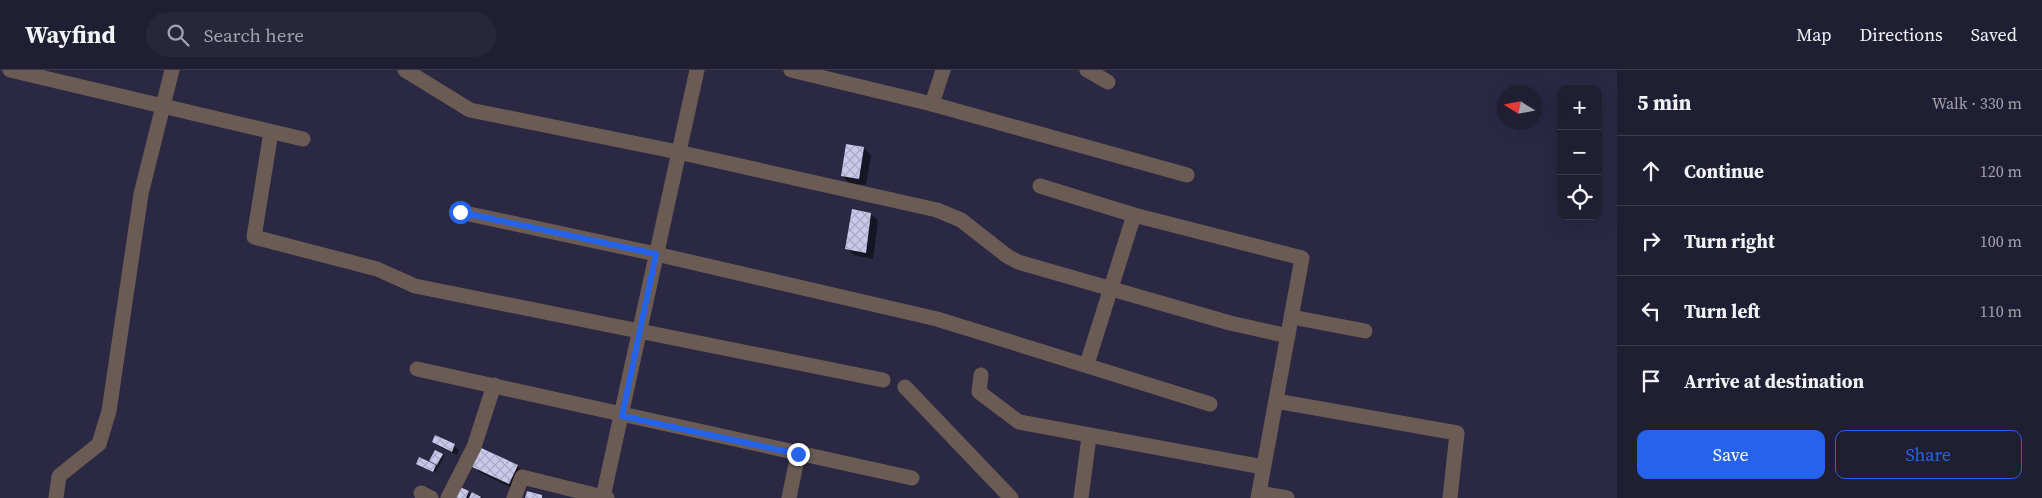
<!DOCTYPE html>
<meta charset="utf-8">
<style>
:root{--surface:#201e32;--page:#28273a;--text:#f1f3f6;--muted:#a2a2ac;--line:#3d3c4d;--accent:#2563eb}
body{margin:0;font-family:"Source Serif 4",serif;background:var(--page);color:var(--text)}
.controls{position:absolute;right:15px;top:15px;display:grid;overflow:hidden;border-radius:10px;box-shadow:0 5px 20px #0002}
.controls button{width:45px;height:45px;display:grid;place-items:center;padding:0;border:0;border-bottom:1px solid var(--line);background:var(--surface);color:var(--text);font:25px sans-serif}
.compass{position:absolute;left:1497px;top:15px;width:45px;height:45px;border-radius:50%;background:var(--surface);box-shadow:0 5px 20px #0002;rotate:281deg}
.stop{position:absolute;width:15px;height:15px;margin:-11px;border:4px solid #2563eb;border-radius:50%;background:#fff}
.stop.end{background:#2563eb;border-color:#fff;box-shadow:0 1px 5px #0008}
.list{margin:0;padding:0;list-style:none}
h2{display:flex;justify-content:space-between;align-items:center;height:65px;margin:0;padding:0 20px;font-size:21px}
h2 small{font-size:16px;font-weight:400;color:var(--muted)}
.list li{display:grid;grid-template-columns:32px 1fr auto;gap:15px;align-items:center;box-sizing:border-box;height:70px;padding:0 20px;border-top:1px solid var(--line)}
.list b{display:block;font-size:19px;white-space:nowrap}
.list em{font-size:16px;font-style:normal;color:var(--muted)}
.actions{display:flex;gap:10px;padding:15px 20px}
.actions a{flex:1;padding:11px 0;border:1px solid var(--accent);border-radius:10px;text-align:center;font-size:18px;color:var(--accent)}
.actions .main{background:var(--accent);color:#fff}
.icon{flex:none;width:28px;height:28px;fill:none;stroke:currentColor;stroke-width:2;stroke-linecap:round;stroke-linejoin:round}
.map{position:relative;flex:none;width:1617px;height:428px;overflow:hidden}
header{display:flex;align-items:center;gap:30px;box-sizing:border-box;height:70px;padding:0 25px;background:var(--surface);border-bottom:1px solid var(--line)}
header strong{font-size:24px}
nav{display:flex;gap:28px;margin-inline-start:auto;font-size:18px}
.search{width:350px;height:45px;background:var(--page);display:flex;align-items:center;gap:12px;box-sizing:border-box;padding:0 18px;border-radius:28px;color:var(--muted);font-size:19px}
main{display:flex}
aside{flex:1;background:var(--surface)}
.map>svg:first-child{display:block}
</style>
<header>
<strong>Wayfind</strong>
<div class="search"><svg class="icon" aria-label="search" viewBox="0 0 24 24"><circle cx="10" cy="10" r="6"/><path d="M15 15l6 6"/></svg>Search here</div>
<nav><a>Map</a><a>Directions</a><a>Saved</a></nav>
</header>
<main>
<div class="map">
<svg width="1617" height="428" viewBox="0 0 1617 428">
<defs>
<pattern id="building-cross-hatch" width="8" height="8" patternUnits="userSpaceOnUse" patternTransform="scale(1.25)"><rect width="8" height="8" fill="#cac9ec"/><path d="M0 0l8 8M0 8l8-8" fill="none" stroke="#aaa9c4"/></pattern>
</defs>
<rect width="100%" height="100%" fill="#2a2843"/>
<g fill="#0007">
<path d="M864,78L871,85L866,115L849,113L842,105Z"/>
<path d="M871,144L878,151L873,189L854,185L847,178Z"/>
<path d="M436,366L454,376L459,380L457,385L438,376L433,372Z"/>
<path d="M442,385L444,387L435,403L420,396V389L437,397L431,391Z"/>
<path d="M472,395L517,396L524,403L516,420L479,402Z"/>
<path d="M461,419L472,426L480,428H456Z"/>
</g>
<g fill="url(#building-cross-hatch)">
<path d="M846,74L864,77L859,109L841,106Z"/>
<path d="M852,139L871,143L866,183L845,179Z"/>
<path d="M435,365L455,374L452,382L432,372Z"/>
<path d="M479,377L518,395L509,414L470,396Z"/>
<path d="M435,380L443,384L437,395L429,391Z"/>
<path d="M419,387L436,395L433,402L416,394Z"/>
<path d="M460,417L469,421L466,428H455Z"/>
<path d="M527,421L542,425V428H525Z"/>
<path d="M472,422L481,427L480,428H469Z"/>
</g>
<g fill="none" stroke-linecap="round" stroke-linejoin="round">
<g stroke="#6a5c55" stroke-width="15">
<path d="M10,0L303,69"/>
<path d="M405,0L470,40L678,82L937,140L961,150L1007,186L1018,192L1230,253L1288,266"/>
<path d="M791,0L932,34L1187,105"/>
<path d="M1087,0L1108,12"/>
<path d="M932,34L943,0"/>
<path d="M271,62L254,167L377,199L415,216L883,310"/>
<path d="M1040,116L1134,145"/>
<path d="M460,142L656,184L937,249L1210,334"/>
<path d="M1292,247L1365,261"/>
<path d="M1087,294L1134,145L1302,188L1258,428"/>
<path d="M417,299L912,408"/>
<path d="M981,305L979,322L1019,352L1263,397"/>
<path d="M905,317L1011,428"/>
<path d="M1276,331L1457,363L1450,428"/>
<path d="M421,423L431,428"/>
<path d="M1259,423L1287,428"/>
<path d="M603,427L697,0"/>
<path d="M56,428L59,406L99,374L109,341L141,124L172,0"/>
<path d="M448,428L474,377L494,315"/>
<path d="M514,428L522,407L607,428"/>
<path d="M789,428L798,384"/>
<path d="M1081,428L1089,367"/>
</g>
</g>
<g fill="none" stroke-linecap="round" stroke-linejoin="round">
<path stroke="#2563eb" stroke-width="6" d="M460,142L656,184L622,346L798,384"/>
</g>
</svg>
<div class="controls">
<button>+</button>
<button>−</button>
<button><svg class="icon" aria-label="locate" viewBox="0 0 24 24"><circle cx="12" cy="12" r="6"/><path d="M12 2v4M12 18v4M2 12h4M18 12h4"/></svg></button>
</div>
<svg class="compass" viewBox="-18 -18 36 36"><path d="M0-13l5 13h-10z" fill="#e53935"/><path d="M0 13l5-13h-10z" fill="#a2a2ac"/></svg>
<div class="stop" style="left:460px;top:142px"></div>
<div class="stop end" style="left:798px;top:384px"></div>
</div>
<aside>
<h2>5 min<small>Walk · 330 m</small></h2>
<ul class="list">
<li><svg class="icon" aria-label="ahead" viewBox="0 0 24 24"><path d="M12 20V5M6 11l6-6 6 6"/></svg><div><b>Continue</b></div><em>120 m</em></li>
<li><svg class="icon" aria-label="right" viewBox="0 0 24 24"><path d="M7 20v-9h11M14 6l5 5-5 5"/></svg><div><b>Turn right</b></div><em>100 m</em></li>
<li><svg class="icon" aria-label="left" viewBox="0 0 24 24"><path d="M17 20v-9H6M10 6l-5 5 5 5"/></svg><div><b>Turn left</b></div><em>110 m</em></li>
<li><svg class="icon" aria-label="arrive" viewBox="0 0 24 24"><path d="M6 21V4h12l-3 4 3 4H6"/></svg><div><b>Arrive at destination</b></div></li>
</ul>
<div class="actions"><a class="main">Save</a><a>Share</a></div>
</aside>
</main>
